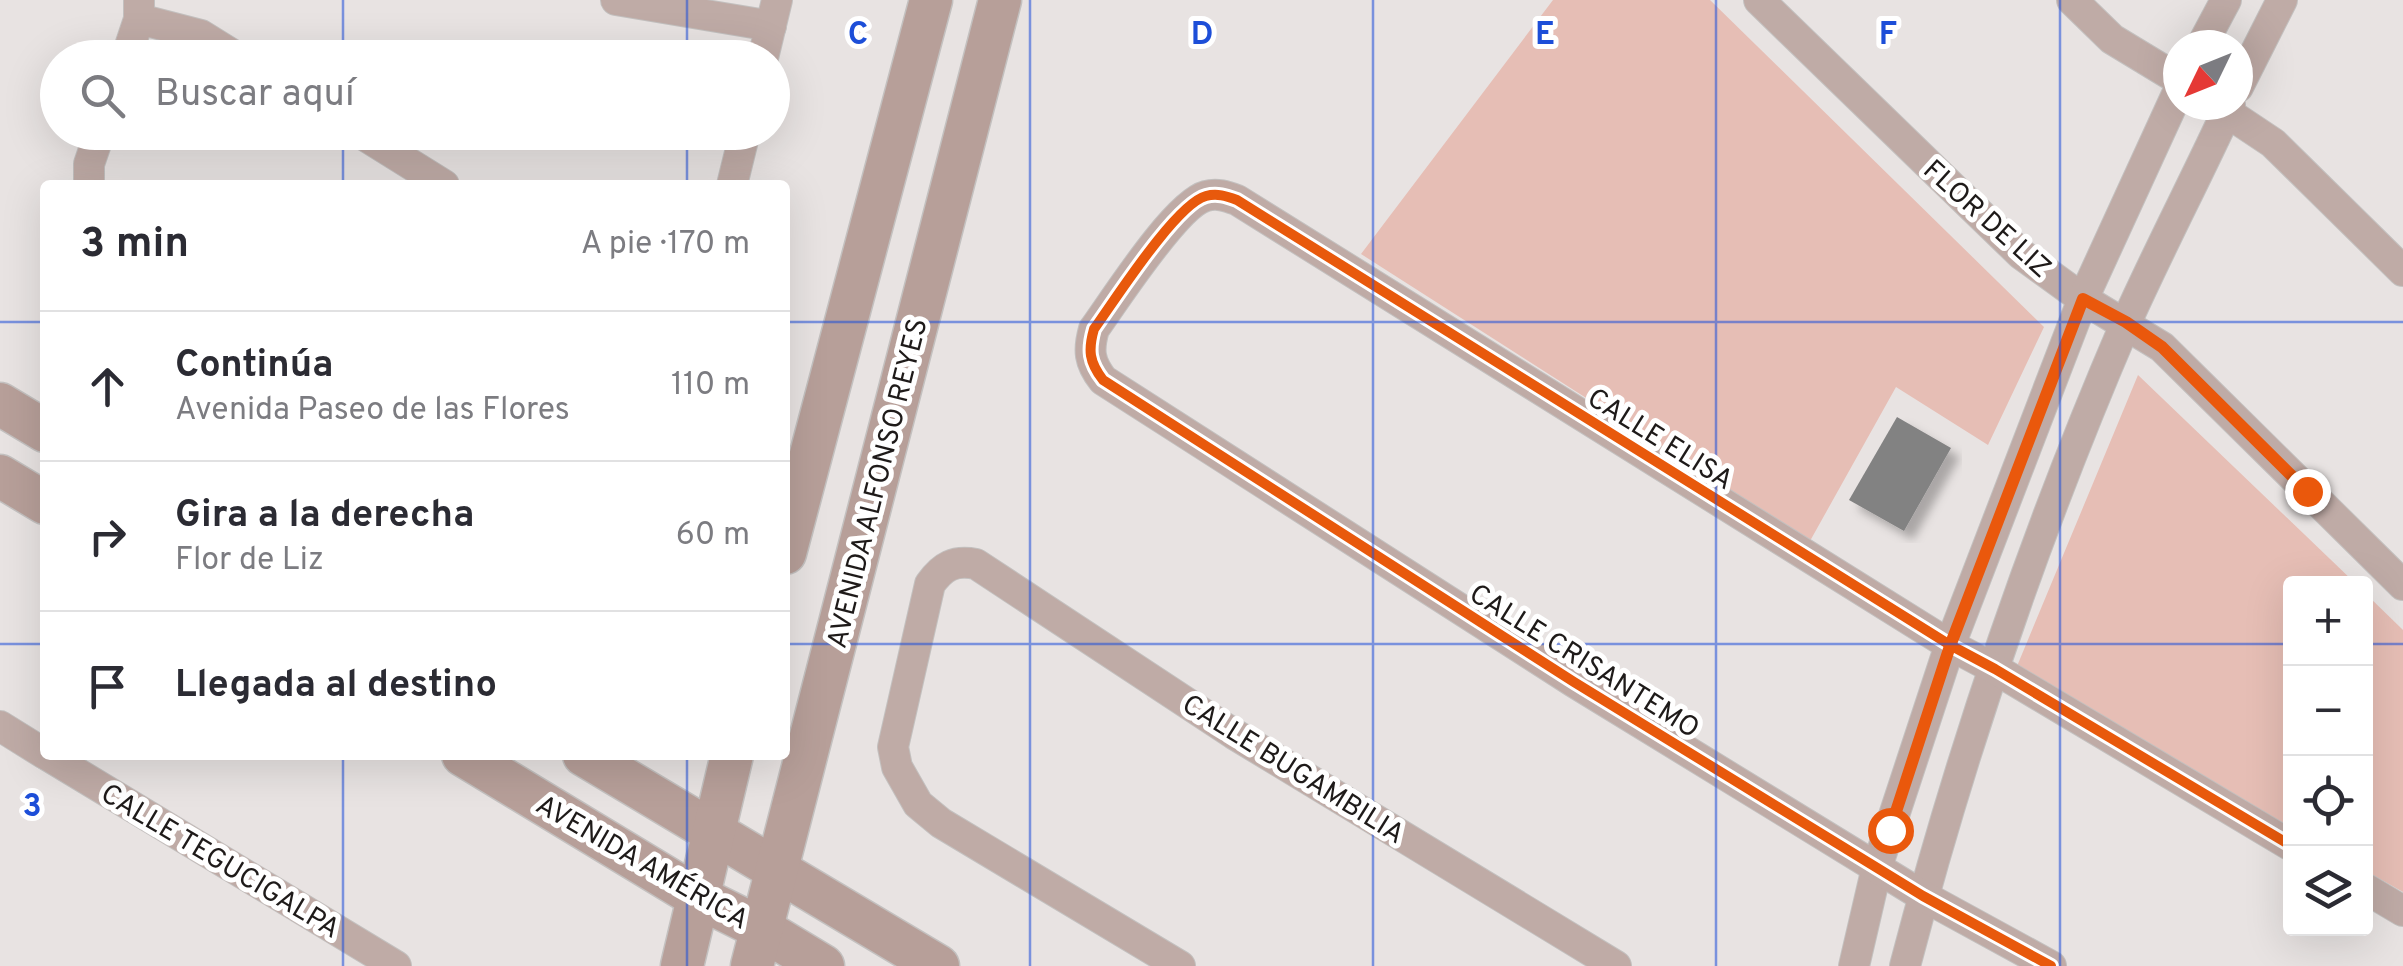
<!DOCTYPE html>
<html lang="es">
<meta charset="utf-8">
<style>
:root{--surface:#fff;--page:#f7f7f7;--text:#2b2b33;--muted:#7c7c81;--line:#e1e1e2}
body{margin:0;font-family:Overpass,sans-serif;background:var(--page);color:var(--text)}
.controls{position:absolute;right:30px;bottom:30px;display:grid;overflow:hidden;border-radius:10px;box-shadow:0 10px 40px #0002}
.controls button{width:90px;height:90px;display:grid;place-items:center;padding:0;border:0;border-bottom:2px solid var(--line);background:var(--surface);color:var(--text);font:50px sans-serif}
.compass{position:absolute;left:2163px;top:30px;width:90px;height:90px;border-radius:50%;background:var(--surface);box-shadow:0 10px 40px #0002;rotate:227deg}
.stop{position:absolute;width:30px;height:30px;margin:-22px;border:8px solid #ea580c;border-radius:50%;background:#fff}
.stop.end{background:#ea580c;border-color:#fff;box-shadow:0 2px 10px #0008}
.list{margin:0;padding:0;list-style:none}
h2{display:flex;justify-content:space-between;align-items:center;height:130px;margin:0;padding:0 40px;font-size:42px}
h2 small{font-size:32px;font-weight:400;color:var(--muted)}
.list li{display:grid;grid-template-columns:65px 1fr auto;gap:30px;align-items:center;box-sizing:border-box;height:150px;padding:0 40px;border-top:2px solid var(--line)}
.list b{display:block;font-size:38px;white-space:nowrap}
.list p{margin:0;font-size:32px;white-space:nowrap;color:var(--muted)}
.list em{font-size:32px;font-style:normal;color:var(--muted)}
.icon{flex:none;width:55px;height:55px;fill:none;stroke:currentColor;stroke-width:2;stroke-linecap:round;stroke-linejoin:round}
.map{position:relative;flex:none;width:2403px;height:966px;overflow:hidden}
.search{position:absolute;background:var(--surface);box-shadow:0 10px 40px #0002;left:40px;top:40px;width:750px;height:110px;display:flex;align-items:center;gap:25px;box-sizing:border-box;padding:0 35px;border-radius:55px;color:var(--muted);font-size:38px}
.panel{position:absolute;background:var(--surface);box-shadow:0 10px 40px #0002;left:40px;top:180px;width:750px;height:580px;border-radius:10px}
.map>svg:first-child{display:block}
</style>
<div class="map">
<svg width="2403" height="966" viewBox="0 0 2403 966">
<defs>
<filter id="shadow"><feDropShadow dx="9" dy="9" stdDeviation="5" flood-color="#0004"/></filter>
</defs>
<rect width="100%" height="100%" fill="#e8e3e2"/>
<g fill="#e6beb5">
<path d="M1553,0H1710L2044,327L1988,445L1896,387L1810,541L1361,254Z"/>
<path d="M2138,375L2355,583L2290,584V828L2015,671Z"/>
<path d="M2366,594L2403,630V892L2366,871Z"/>
</g>
<path fill="#828282" filter="url(#shadow)" d="M1897,417L1951,448L1904,531L1849,500Z"/>
<g fill="none" stroke-linecap="round" stroke-linejoin="round">
<g stroke="#c3c0bf" stroke-width="32">
<g id="street">
<path d="M616,0L771,26"/>
<path d="M1759,0L2021,254L2083,299L2162,347L2403,585"/>
<path d="M2072,0L2112,39L2178,79"/>
<path d="M139,19L201,35L238,58"/>
<path d="M2202,45L2226,0"/>
<path d="M126,58L139,19V0"/>
<path d="M763,58L777,0"/>
<path d="M2238,87L2282,0"/>
<path d="M2216,105L2273,143L2403,271"/>
<path d="M359,132L444,185"/>
<path d="M89,185V164L100,132"/>
<path d="M732,185L745,132"/>
<path d="M0,726L45,754"/>
<path d="M47,755L396,966"/>
<path d="M2366,889L2403,911"/>
<path d="M1180,966L941,823L918,804L897,767L893,747L930,584C943,566 954,560 976,564L1234,734L1616,966"/>
<path d="M1854,966L1877,867L1950,645L2083,299L2178,92"/>
<path d="M1905,966C1962,748 2036,532 2125,325C2158,251 2196,179 2230,105"/>
<path d="M2051,966L1923,896L1574,682L1103,380C1089,362 1088,350 1094,329C1115,300 1176,204 1206,196C1217,193 1226,196 1237,200L1950,645L1995,669L2290,845"/>
</g>
</g>
<g stroke="#c3c0bf" stroke-width="45">
<g id="secondary">
<path d="M0,404L45,431"/>
<path d="M0,476L45,503"/>
<path d="M785,553L931,0"/>
<path d="M463,755L696,896L760,928L823,966"/>
<path d="M584,755L938,966"/>
<path d="M682,966L732,755"/>
<path d="M752,966L1000,0"/>
</g>
</g>
<use href="#street" stroke="#bfaba6" stroke-width="30"/>
<use href="#secondary" stroke="#b79f99" stroke-width="42"/>
<g stroke="#fff" stroke-width="16">
<path id="cycleway" d="M2051,966L1923,896L1574,682L1103,380C1089,362 1088,350 1094,329C1115,300 1176,204 1206,196C1217,193 1226,196 1237,200L1950,645L1995,669L2290,845"/>
</g>
<use href="#cycleway" stroke="#e8590c" stroke-width="10"/>
</g>
<g fill="none" stroke-linecap="round" stroke-linejoin="round">
<path stroke="#ea580c" stroke-width="12" d="M1890,830L1950,646L2083,299L2126,322L2162,347L2307,491"/>
</g>
<path fill="none" stroke="#1d4ed8" stroke-width="2.5" stroke-opacity="0.55" d="M343,0V58M687,0V58M1030,0V966M1373,0V966M1716,0V966M2060,0V966M343,132V185M687,132V185M0,322H45M785,322H2403M0,644H45M785,644H2290M2366,644H2403M343,755V966M687,755V966"/>
<g text-anchor="middle" stroke-width="10" stroke-linejoin="round" paint-order="stroke">
<g font-size="28" fill="#1e1a19" stroke="#fff">
<text transform="translate(1988 218) rotate(42)" y="10">FLOR DE LIZ</text>
<text transform="translate(1661 438) rotate(32)" y="10">CALLE ELISA</text>
<text transform="translate(876 483) rotate(-76)" y="10">AVENIDA ALFONSO REYES</text>
<text transform="translate(1585 660) rotate(32)" y="10">CALLE CRISANTEMO</text>
<text transform="translate(1294 768) rotate(32)" y="10">CALLE BUGAMBILIA</text>
<text transform="translate(221 860) rotate(31)" y="10">CALLE TEGUCIGALPA</text>
<text transform="translate(643 861) rotate(30)" y="10">AVENIDA AMÉRICA</text>
</g>
</g>
<g font-size="32" text-anchor="middle" font-weight="bold" fill="#1d4ed8" stroke="#fff" stroke-width="10" stroke-linejoin="round" paint-order="stroke">
<text x="858" y="44">C</text>
<text x="1202" y="44">D</text>
<text x="1545" y="44">E</text>
<text x="1888" y="44">F</text>
<text x="32" y="816">3</text>
</g>
</svg>
<div class="controls">
<button>+</button>
<button>−</button>
<button><svg class="icon" aria-label="locate" viewBox="0 0 24 24"><circle cx="12" cy="12" r="6"/><path d="M12 2v4M12 18v4M2 12h4M18 12h4"/></svg></button>
<button><svg class="icon" aria-label="layers" viewBox="0 0 24 24"><path d="M12 4l9 5-9 5-9-5zM3 14l9 5 9-5"/></svg></button>
</div>
<svg class="compass" viewBox="-18 -18 36 36"><path d="M0-13l5 13h-10z" fill="#e53935"/><path d="M0 13l5-13h-10z" fill="#7c7c81"/></svg>
<div class="stop" style="left:1890px;top:830px"></div>
<div class="stop end" style="left:2307px;top:491px"></div>
<div class="search"><svg class="icon" aria-label="search" viewBox="0 0 24 24"><circle cx="10" cy="10" r="6"/><path d="M15 15l6 6"/></svg>Buscar aquí</div>
<section class="panel">
<h2>3 min<small>A pie · 170 m</small></h2>
<ul class="list">
<li><svg class="icon" aria-label="ahead" viewBox="0 0 24 24"><path d="M12 20V5M6 11l6-6 6 6"/></svg><div><b>Continúa</b><p>Avenida Paseo de las Flores</p></div><em>110 m</em></li>
<li><svg class="icon" aria-label="right" viewBox="0 0 24 24"><path d="M7 20v-9h11M14 6l5 5-5 5"/></svg><div><b>Gira a la derecha</b><p>Flor de Liz</p></div><em>60 m</em></li>
<li><svg class="icon" aria-label="arrive" viewBox="0 0 24 24"><path d="M6 21V4h12l-3 4 3 4H6"/></svg><div><b>Llegada al destino</b></div></li>
</ul>
</section>
</div>
